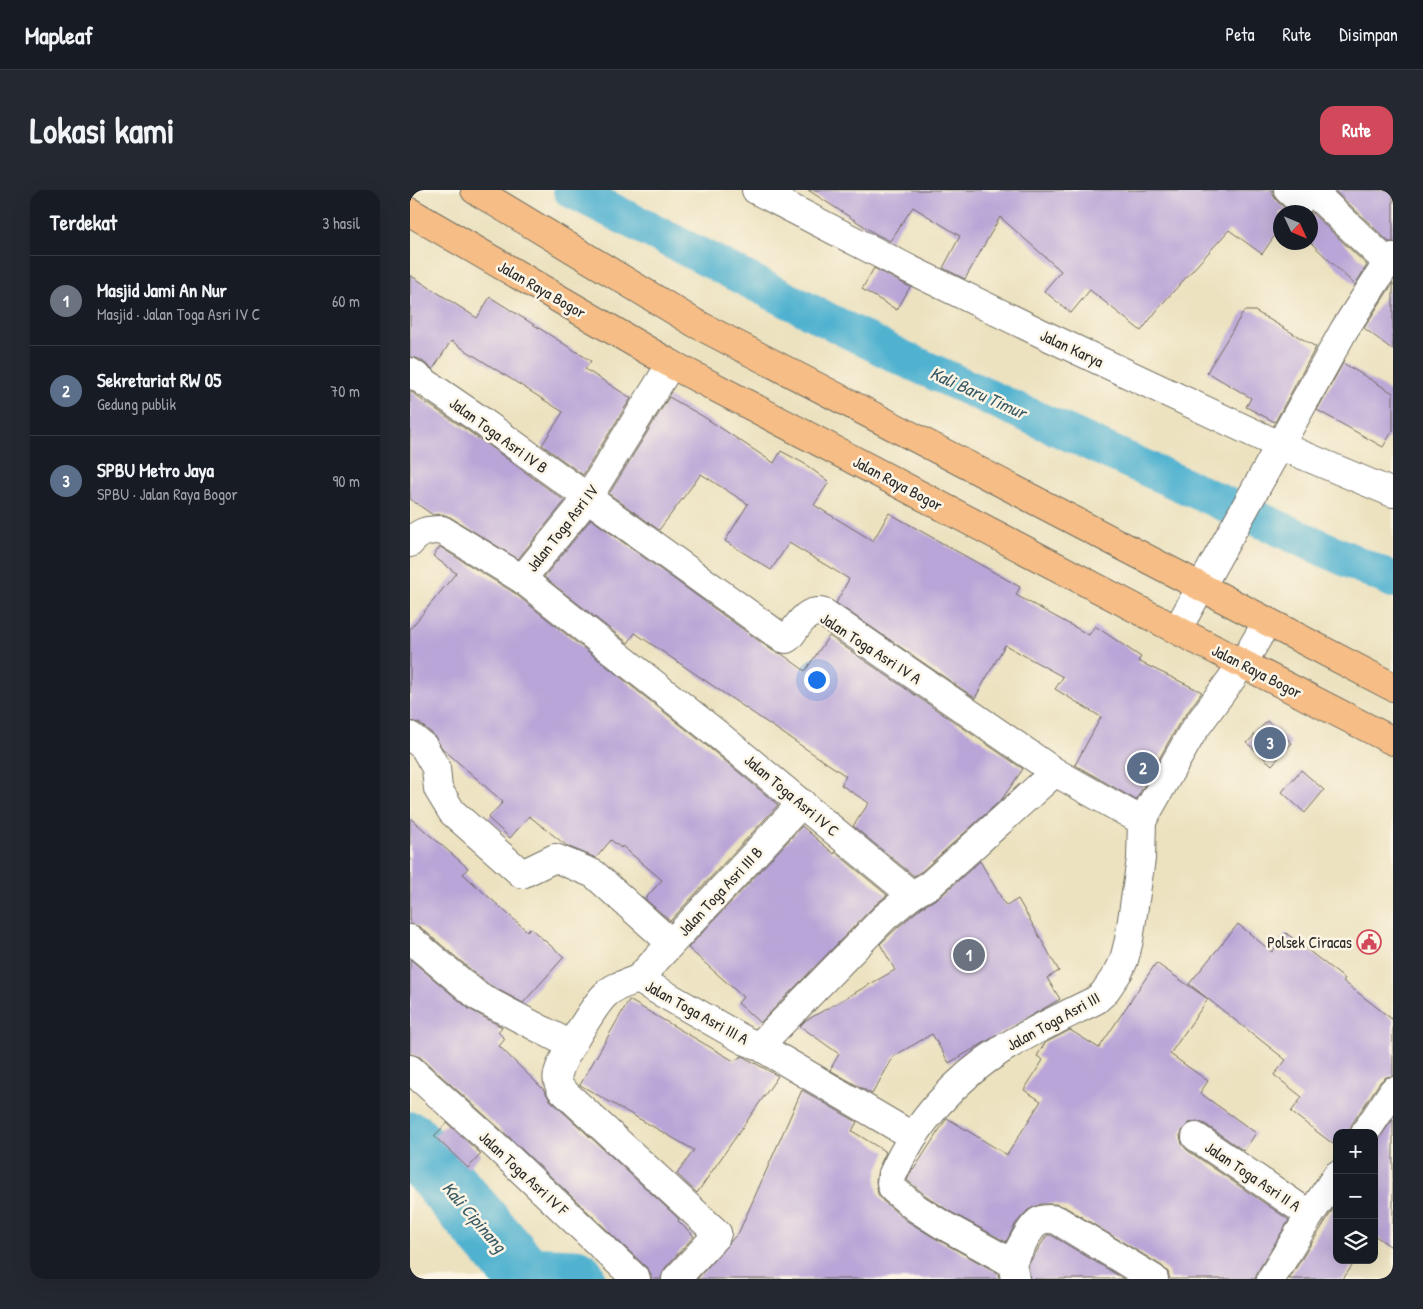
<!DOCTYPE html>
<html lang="id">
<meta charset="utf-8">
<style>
:root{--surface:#171b24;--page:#242831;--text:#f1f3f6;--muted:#9ea1a6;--line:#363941;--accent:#d1495b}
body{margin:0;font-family:"Patrick Hand",sans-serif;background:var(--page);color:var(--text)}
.controls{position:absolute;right:15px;bottom:15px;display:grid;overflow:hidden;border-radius:10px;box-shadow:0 5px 20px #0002}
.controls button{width:45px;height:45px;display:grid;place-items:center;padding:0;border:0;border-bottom:1px solid var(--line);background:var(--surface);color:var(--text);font:25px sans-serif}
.compass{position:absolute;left:863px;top:15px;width:45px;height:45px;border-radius:50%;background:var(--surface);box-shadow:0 5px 20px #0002;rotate:134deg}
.you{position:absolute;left:406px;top:489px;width:18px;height:18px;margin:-12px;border:4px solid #fff;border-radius:50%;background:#1a73e8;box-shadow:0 0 0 8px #1a73e833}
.badge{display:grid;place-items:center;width:32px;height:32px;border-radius:50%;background:var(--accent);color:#fff;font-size:16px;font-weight:700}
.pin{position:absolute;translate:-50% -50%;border:2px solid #fff;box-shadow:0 1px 5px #0006}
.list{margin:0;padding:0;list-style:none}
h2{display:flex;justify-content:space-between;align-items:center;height:65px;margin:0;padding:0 20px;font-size:21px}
h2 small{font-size:16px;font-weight:400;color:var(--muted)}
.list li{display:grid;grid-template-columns:32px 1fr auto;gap:15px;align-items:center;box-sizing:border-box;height:90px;padding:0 20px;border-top:1px solid var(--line)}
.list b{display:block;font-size:19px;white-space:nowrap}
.list p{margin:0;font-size:16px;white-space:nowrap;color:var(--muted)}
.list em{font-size:16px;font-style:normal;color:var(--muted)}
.icon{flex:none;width:28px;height:28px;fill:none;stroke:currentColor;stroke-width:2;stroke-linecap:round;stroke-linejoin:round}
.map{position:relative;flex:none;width:983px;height:1089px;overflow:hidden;border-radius:15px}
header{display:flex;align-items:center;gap:30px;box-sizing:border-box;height:70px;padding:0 25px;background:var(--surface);border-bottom:1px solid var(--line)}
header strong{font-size:24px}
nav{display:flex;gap:28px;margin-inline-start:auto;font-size:18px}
.intro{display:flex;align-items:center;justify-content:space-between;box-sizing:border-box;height:120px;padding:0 30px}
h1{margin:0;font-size:35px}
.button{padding:12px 22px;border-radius:15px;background:var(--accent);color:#fff;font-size:18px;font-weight:700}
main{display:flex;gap:30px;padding:0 30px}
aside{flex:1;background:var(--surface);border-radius:15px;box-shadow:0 5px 20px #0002}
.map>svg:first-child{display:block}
</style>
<header>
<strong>Mapleaf</strong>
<nav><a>Peta</a><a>Rute</a><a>Disimpan</a></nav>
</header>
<div class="intro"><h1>Lokasi kami</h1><a class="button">Rute</a></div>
<main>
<aside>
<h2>Terdekat<small>3 hasil</small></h2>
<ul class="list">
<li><span class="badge" style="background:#6b7280">1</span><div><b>Masjid Jami An Nur</b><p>Masjid · Jalan Toga Asri IV C</p></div><em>60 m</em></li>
<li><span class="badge" style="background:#5c6f8a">2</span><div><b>Sekretariat RW 05</b><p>Gedung publik</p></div><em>70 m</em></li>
<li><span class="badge" style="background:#5c6f8a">3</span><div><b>SPBU Metro Jaya</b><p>SPBU · Jalan Raya Bogor</p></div><em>90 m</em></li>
</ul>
</aside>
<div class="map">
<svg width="983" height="1089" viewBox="0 0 983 1089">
<rect width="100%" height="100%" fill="#fcf5e5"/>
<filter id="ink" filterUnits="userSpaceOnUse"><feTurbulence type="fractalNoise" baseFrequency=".02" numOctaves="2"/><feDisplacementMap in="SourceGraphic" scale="10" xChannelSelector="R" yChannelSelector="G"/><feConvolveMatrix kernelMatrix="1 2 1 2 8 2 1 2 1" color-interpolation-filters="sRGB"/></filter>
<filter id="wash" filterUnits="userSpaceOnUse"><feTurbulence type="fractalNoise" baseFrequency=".0096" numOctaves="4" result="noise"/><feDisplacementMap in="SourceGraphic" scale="20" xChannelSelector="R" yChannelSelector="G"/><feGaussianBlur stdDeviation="1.12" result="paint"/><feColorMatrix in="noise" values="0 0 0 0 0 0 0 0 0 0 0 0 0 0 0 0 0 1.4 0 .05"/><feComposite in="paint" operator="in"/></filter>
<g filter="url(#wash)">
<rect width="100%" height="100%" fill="#ece2c0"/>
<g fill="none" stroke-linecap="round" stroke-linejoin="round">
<path stroke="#51b2d0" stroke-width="36" d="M161,0L490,167L983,390"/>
<path stroke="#51b2d0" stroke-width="61" d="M0,952L116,1087L165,1089"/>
</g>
<g id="blocks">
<g fill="#b9a5d7">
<path d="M398,0H863V5L867,11L879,22H870V38L852,64L819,40L752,114L731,141L680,100L661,123L634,101L651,81L590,27L555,89L533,78L550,46L503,17L480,51L466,44Z"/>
<path d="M924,0H983V52H979Z"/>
<path d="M900,22H901L957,75L945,95L900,52Z"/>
<path d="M464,78L500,97L487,120L452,99Z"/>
<path d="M0,85L67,128L80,107L181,171L175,179L221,208L173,285L132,255L153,222L41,151L23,179L9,169L0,167Z"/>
<path d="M983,93V160L954,138Z"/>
<path d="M834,121H845L906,157L865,232L836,217L841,208L797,182Z"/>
<path d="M933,173L983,203V240L973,257L907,220Z"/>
<path d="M0,201L6,205V206L57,240L155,311L108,369L40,327L32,324L23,325L0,309Z"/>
<path d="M259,207L294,227L364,273L371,261L395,274L419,292L404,315L463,351L479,323L610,397L606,405L679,445L685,436L731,467L728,471L792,502L768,535L726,610L665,575L691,527L645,499L653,487L595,455L565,508L426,413L439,389L379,353L361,380L315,351L338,314L291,284L249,340L199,304Z"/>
<path d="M181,329L363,461L372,464L395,481L419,446L613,579L592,609L512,681L504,686L443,636L459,613L431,595L436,586L225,443L218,453L134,387Z"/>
<path d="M30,357L103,402L302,560L368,615L260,731L235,709L252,690L212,656L211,658L201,650L186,668L157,656L119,626L100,648L78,628L93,612L32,558L24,545L9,533L0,531V439L46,383L23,366Z"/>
<path d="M857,531L882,553L862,575L837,553Z"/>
<path d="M891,580L914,600L895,623L872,602Z"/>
<path d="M0,628L58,678L53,684L117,741L120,738L154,767L113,813L78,794L10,737L0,734Z"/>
<path d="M392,636L424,664L425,662L477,705L464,716L350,833L328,813L333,807L278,758Z"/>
<path d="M570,671L596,716L608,709L649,781L637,788L650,809L539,873L522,844L484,866L462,904L420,880L429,864L390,836L395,831L485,780L470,754L486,739L511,718L531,706Z"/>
<path d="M828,734L862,762L876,743L935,789L933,791L983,830V886L976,887L970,892L942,934L939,943H927V957L881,922L892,907L864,885L876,870L779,794Z"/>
<path d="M0,769L59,819L92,837L88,842L95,849L89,856L134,900L140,910L269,1029L268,1031L284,1046L255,1078L251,1089H241V1084L237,1078L98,946L10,867L0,864Z"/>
<path d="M746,773L798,809L760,864L798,891L790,903L846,943L834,961L795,934L787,931L779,933L773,939L770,946L772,954L777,960L879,1030L848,1081L845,1089H760L758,1082L752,1076L655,1017L645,1014H631L618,1020L606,1033L596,1052L539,1021L515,1005L497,990L503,978L504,979L537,928L597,965L631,911L614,900L633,870L627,866L635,853L660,840L689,858Z"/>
<path d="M219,810L324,871L332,866L368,886L287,1003L267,984L284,960L170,895Z"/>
<path d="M392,900L447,932L442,941L476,962L468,979L466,991L468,1004L473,1011L497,1031L523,1047L588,1083L589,1089H287L329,1042Z"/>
<path d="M983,929V1058L964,1045V955Z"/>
<path d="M37,933L71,964L58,978L24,946Z"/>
<path d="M927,1013V1070H946L933,1089H879Z"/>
<path d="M637,1045H641L714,1089H620L618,1075Z"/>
</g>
</g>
</g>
<g filter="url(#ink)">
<use href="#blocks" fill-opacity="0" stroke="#6f6b5f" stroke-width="1"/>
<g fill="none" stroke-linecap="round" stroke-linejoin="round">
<g stroke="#6f6b5f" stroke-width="30">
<g id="minor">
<path d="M346,0L499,79L637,146L871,256L983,303"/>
<path d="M878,0L890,11L901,0L978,73"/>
<path d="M0,182L66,227L372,448L376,449L379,447C389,435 396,418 414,423L645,582L732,631"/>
<path d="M0,353C10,341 17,340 32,340L112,389L312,548L502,705"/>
<path d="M112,389L177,309L261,174"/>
<path d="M767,440L934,140L974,78L983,67"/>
<path d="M0,546L14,557L26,578L28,599L42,622L112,684L145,668L184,684L261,753"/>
<path d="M0,749L69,807L161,855"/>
<path d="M228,789L392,613"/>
<path d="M349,856L475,727L502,705L521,694L645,582"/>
<path d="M0,879L87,957L226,1089"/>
<path d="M955,943L983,901"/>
<path d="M786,947L900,1025"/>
<path d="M602,1073L531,1034L506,1018L483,999L481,993L482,986C505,933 545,889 594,858C623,840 656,825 686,810L694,803L709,781L714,770L719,750L731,669L732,631L782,543L833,473L857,432"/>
<path d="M266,1089L306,1046L307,1043L151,899C149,895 146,889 148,884C151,869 185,814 196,804C204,796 218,793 228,789L336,851L349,856L502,946"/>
<path d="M605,1089L602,1073C608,1062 621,1034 631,1030C637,1028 642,1029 647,1030L744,1089"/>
<path d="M861,1089L900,1025L927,985"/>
</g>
</g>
<g stroke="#6f6b5f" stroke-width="30">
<g id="highway">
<path d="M65,0L285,133L983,497"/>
<path d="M0,22L261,174L767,440L983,551"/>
</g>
</g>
<use href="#minor" stroke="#fff" stroke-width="28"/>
<use href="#highway" stroke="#f6be86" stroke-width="28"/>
</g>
</g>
<defs>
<g id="civic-ring" transform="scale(1.25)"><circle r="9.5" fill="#fcf5e5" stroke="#d1495b" stroke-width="1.5"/><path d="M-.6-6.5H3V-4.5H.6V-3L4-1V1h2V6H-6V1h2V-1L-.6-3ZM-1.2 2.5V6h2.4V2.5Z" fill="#d1495b"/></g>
</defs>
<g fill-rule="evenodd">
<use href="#civic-ring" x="959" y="752"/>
</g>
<g text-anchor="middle" stroke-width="5" stroke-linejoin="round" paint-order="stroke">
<g font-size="16" fill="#2b2b2b" stroke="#fcf5e5">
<text transform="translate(132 99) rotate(30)" y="6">Jalan Raya Bogor</text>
<text transform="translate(662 158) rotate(25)" y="6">Jalan Karya</text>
<text transform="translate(89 245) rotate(36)" y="6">Jalan Toga Asri IV B</text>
<text transform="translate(488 293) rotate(28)" y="6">Jalan Raya Bogor</text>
<text transform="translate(152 338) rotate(-52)" y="6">Jalan Toga Asri IV</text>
<text transform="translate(461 458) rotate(33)" y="6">Jalan Toga Asri IV A</text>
<text transform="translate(847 481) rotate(27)" y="6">Jalan Raya Bogor</text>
<text transform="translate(382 605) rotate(40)" y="6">Jalan Toga Asri IV C</text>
<text transform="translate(310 701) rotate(-47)" y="6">Jalan Toga Asri III B</text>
<text transform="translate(287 822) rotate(29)" y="6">Jalan Toga Asri III A</text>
<text transform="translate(643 831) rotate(-29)" y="6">Jalan Toga Asri III</text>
<text transform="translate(114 983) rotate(43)" y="6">Jalan Toga Asri IV F</text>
<text transform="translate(843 986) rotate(34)" y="6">Jalan Toga Asri II A</text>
</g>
<g font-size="16" fill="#2b2b2b" stroke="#fcf5e5" text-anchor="end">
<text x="942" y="758">Polsek Ciracas</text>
</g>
<g font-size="18" font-style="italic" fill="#385a65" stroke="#fcf5e5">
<text transform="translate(568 203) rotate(24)" y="6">Kali Baru Timur</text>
<text transform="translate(64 1027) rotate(49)" y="6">Kali Cipinang</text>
</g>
</g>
</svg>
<div class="controls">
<button>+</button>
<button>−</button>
<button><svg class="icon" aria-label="layers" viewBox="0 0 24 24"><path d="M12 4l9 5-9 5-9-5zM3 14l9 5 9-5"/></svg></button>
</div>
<svg class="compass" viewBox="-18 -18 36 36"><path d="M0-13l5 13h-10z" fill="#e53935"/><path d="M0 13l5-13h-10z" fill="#9ea1a6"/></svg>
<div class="you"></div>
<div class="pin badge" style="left:559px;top:765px;background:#6b7280">1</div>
<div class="pin badge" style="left:733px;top:578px;background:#5c6f8a">2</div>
<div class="pin badge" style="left:860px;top:553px;background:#5c6f8a">3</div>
</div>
</main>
